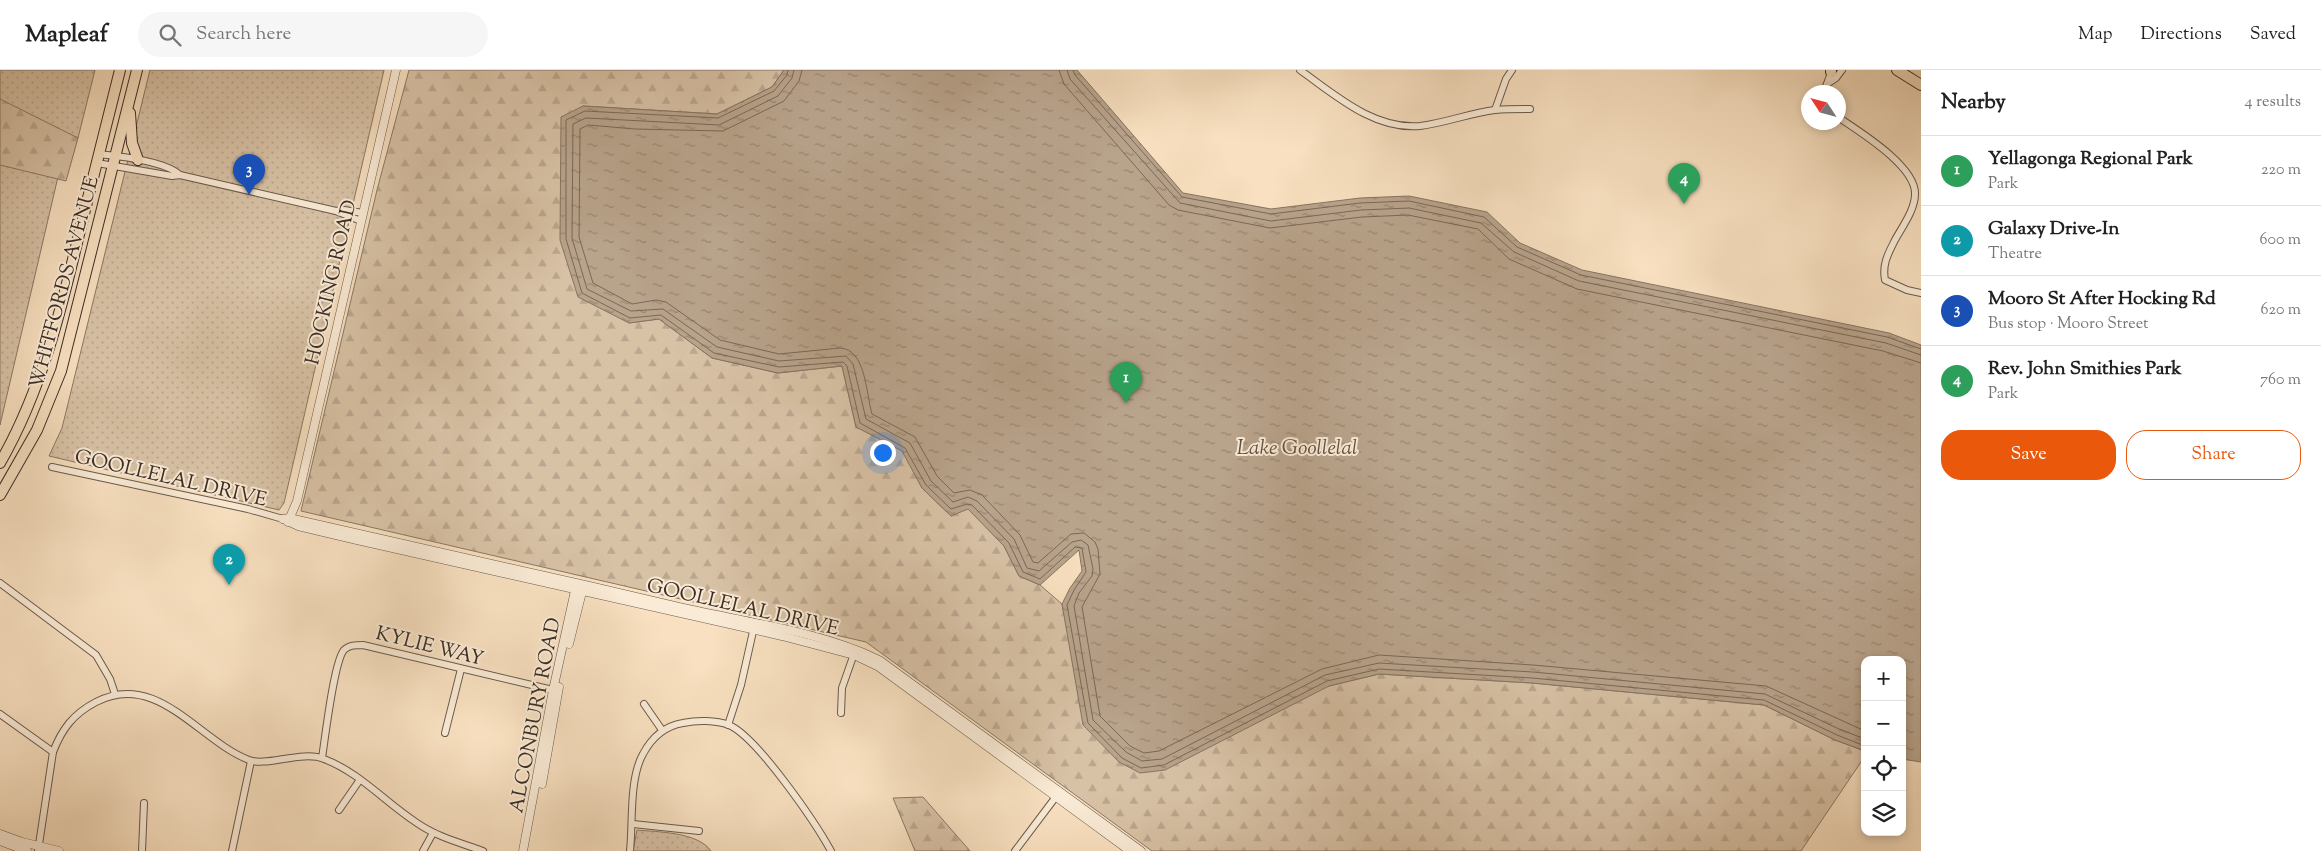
<!DOCTYPE html>
<meta charset="utf-8">
<style>
:root{--surface:#fff;--page:#f6f6f6;--text:#222;--muted:#767676;--line:#e0e0e0;--accent:#ea580c}
body{margin:0;font-family:"Sorts Mill Goudy",serif;background:var(--page);color:var(--text)}
.controls{position:absolute;right:15px;bottom:15px;display:grid;overflow:hidden;border-radius:10px;box-shadow:0 2px 8px #0003}
.controls button{width:45px;height:45px;display:grid;place-items:center;padding:0;border:0;border-bottom:1px solid var(--line);background:var(--surface);color:var(--text);font:25px sans-serif}
.compass{position:absolute;left:1801px;top:15px;width:45px;height:45px;border-radius:50%;background:var(--surface);box-shadow:0 2px 8px #0003;rotate:306deg}
.you{position:absolute;left:882px;top:382px;width:18px;height:18px;margin:-12px;border:4px solid #fff;border-radius:50%;background:#1a73e8;box-shadow:0 0 0 8px #1a73e833}
.badge{display:grid;place-items:center;width:32px;height:32px;border-radius:50%;background:var(--accent);color:#fff;font-size:16px;font-weight:700}
.pin{position:absolute;translate:-50% -41px;filter:drop-shadow(0 1px 2px #0008)}
.pin::after{content:'';position:absolute;top:26px;width:18px;height:15px;background:inherit;clip-path:polygon(0 0,100% 0,50% 100%)}
.list{margin:0;padding:0;list-style:none}
h2{display:flex;justify-content:space-between;align-items:center;height:65px;margin:0;padding:0 20px;font-size:21px}
h2 small{font-size:16px;font-weight:400;color:var(--muted)}
.list li{display:grid;grid-template-columns:32px 1fr auto;gap:15px;align-items:center;box-sizing:border-box;height:70px;padding:0 20px;border-top:1px solid var(--line)}
.list b{display:block;font-size:19px;white-space:nowrap}
.list p{margin:0;font-size:16px;white-space:nowrap;color:var(--muted)}
.list em{font-size:16px;font-style:normal;color:var(--muted)}
.actions{display:flex;gap:10px;padding:15px 20px}
.actions a{flex:1;padding:11px 0;border:1px solid var(--accent);border-radius:20px;text-align:center;font-size:18px;color:var(--accent)}
.actions .main{background:var(--accent);color:#fff}
.icon{flex:none;width:28px;height:28px;fill:none;stroke:currentColor;stroke-width:2;stroke-linecap:round;stroke-linejoin:round}
.map{position:relative;flex:none;width:1921px;height:781px;overflow:hidden}
header{display:flex;align-items:center;gap:30px;box-sizing:border-box;height:70px;padding:0 25px;background:var(--surface);border-bottom:1px solid var(--line)}
header strong{font-size:24px}
nav{display:flex;gap:28px;margin-inline-start:auto;font-size:18px}
.search{width:350px;height:45px;background:var(--page);display:flex;align-items:center;gap:12px;box-sizing:border-box;padding:0 18px;border-radius:28px;color:var(--muted);font-size:19px}
main{display:flex}
aside{flex:1;background:var(--surface)}
.map>svg:first-child{display:block}
</style>
<header>
<strong>Mapleaf</strong>
<div class="search"><svg class="icon" aria-label="search" viewBox="0 0 24 24"><circle cx="10" cy="10" r="6"/><path d="M15 15l6 6"/></svg>Search here</div>
<nav><a>Map</a><a>Directions</a><a>Saved</a></nav>
</header>
<main>
<div class="map">
<svg width="1921" height="781" viewBox="0 0 1921 781">
<defs>
<pattern id="grass-dots" width="8" height="8" patternUnits="userSpaceOnUse" patternTransform="scale(1.25)"><rect width="8" height="8" fill="#d8c2a6"/><path d="M2 2h.1M6 6h.1" fill="none" stroke="#baa78f" stroke-width="1.8" stroke-linecap="round"/></pattern>
<pattern id="forest-firs" width="22" height="20" patternUnits="userSpaceOnUse" patternTransform="scale(1.25)"><rect width="22" height="20" fill="#d8c2a6"/><path d="M5 1l3.5 6h-7zM16 11l3.5 6h-7z" fill="#baa78f"/></pattern>
<pattern id="water-ripples" width="26" height="14" patternUnits="userSpaceOnUse" patternTransform="scale(1.25)"><rect width="26" height="14" fill="#b8a38b"/><path d="M2 4q2-2 4 0t4 0M15 11q2-2 4 0t4 0" fill="none" stroke="#978571"/></pattern>
</defs>
<rect width="100%" height="100%" fill="#f8e0c0"/>
<filter id="stains"><feTurbulence type="fractalNoise" baseFrequency=".004" numOctaves="4"/><feColorMatrix values="0 0 0 0 .2 0 0 0 0 .09 0 0 0 0 .02 0 0 0 .5 -.17"/></filter>
<radialGradient id="worn" r=".72"><stop offset=".6" stop-color="#630" stop-opacity="0"/><stop offset="1" stop-color="#630" stop-opacity=".3"/></radialGradient>
<g fill="url(#grass-dots)" stroke="#8a7866">
<path d="M0,0H95L78,68L68,64L0,355Z"/>
<path d="M150,0H384L284,433L279,440L49,386L62,358Z"/>
<path d="M637,760C658,762 698,762 711,781H633Z"/>
</g>
<g fill="url(#forest-firs)" stroke="#8a7866">
<path d="M409,0H784L772,17L717,44L583,36L629,253L659,249L712,288L778,303L842,296L856,357L900,374L922,418L951,446L968,438L1004,476L1019,506L1040,515L1062,534L1068,561L1329,616L1379,604L1532,613L1764,635L1835,670L1865,681V686L1801,781H1152L866,572L301,441L377,120Z"/>
<path d="M0,29L78,68L66,111L0,95Z"/>
<path d="M923,727L970,781H915L893,728Z"/>
</g>
<path fill="url(#water-ripples)" stroke="#867462" d="M784,0H1077L1183,123L1271,139L1360,128L1409,126L1487,142L1520,173L1582,200L1889,263L1921,275V692L1902,689V590H1865V681L1835,670L1764,635L1532,613L1379,604L1329,616L1165,700L1140,703L1119,692L1083,655L1062,534L1070,518L1082,501L1079,480L1040,515L1019,506L1004,476L968,439L951,446L922,418L902,381L856,357L842,296L778,303L712,288L659,249L629,253L578,227L560,170L561,47L583,36L717,44L772,17Z"/>
<g fill="none" stroke-linecap="round" stroke-linejoin="round">
<g stroke="#7a6858" stroke-width="1">
<path d="M788,0L787,5L774,21L718,48L585,41L566,50V169L582,223L630,248L661,245L714,283L779,297L843,292L847,296L860,353L905,378L926,415L951,439L967,434L972,435L1009,473L1023,502L1040,509L1075,477L1082,478L1086,502L1074,520L1067,535L1088,653L1122,688L1141,698L1164,695L1327,611L1379,599L1532,608L1764,630L1837,665L1865,676"/>
<path d="M794,0L792,8L778,26L719,55L586,48L573,54L572,168L587,219L631,241L663,239L717,277L779,291L846,286L853,294L866,349L910,373L931,411L953,432L968,427L977,431L1014,469L1027,498L1039,501L1072,472L1081,470L1088,475L1093,499L1092,506L1079,523L1074,536L1093,650L1126,682L1142,691L1162,689L1325,605L1379,593L1533,602L1765,624L1839,659L1865,669"/>
<path d="M802,0L799,11L784,31L723,61L635,59L588,55L580,59L579,167L593,213L632,234L656,230L666,232L720,270L779,284L840,278C866,279 866,324 872,344L915,367L937,406L954,423L970,420L982,425L1020,465L1033,492L1038,493L1071,464L1084,463L1095,472L1098,479L1100,504L1082,537L1100,646L1130,676L1144,683L1159,681L1322,599L1379,585L1533,595L1766,616L1865,661"/>
<path d="M1059,0L1064,14L1169,135L1178,140L1270,158L1362,147L1408,145L1478,159L1509,189L1577,219L1883,281L1921,293"/>
<path d="M1067,0L1070,9L1180,133L1271,151L1361,140L1409,138L1481,153L1514,182L1579,211L1886,273L1921,285"/>
<path d="M1073,0L1075,5L1182,127L1271,144L1360,133L1409,131L1484,147L1517,177L1581,205L1887,267L1921,279"/>
</g>
<g stroke="#6a5a4c" stroke-width="8">
<g id="minor">
<path d="M1300,0C1335,25 1374,60 1420,56C1445,53 1470,43 1495,40C1507,39 1518,39 1530,39"/>
<path d="M1827,14L1836,8L1842,0"/>
<path d="M1824,22L1832,0"/>
<path d="M1495,40L1506,9L1512,0"/>
<path d="M1838,47C1860,62 1916,96 1915,124C1915,140 1902,157 1895,170C1888,184 1882,194 1885,210L1907,220L1921,223"/>
<path d="M98,84C119,86 165,91 180,105"/>
<path d="M97,93L172,106L180,105L336,141L361,151"/>
<path d="M336,141L344,140L363,143"/>
<path d="M52,397L248,439L283,449"/>
<path d="M0,513L96,585L110,609L115,624"/>
<path d="M644,634L662,660"/>
<path d="M841,643L842,618L855,581"/>
<path d="M0,644L53,682"/>
<path d="M728,655L741,615L754,557"/>
<path d="M445,663L461,599"/>
<path d="M322,688C325,669 334,591 344,580C349,575 356,575 363,575L557,621"/>
<path d="M339,740L359,711"/>
<path d="M633,754L699,761"/>
<path d="M38,781L53,682C62,659 73,644 96,632C157,600 199,671 249,690C265,697 303,680 324,689C359,702 386,733 417,753C437,767 461,773 483,781"/>
<path d="M142,781L144,733"/>
<path d="M232,781L251,691"/>
<path d="M423,781L433,763"/>
<path d="M630,781C633,752 629,709 643,684C652,667 665,656 683,653C697,650 716,650 729,655C757,667 815,752 831,781"/>
<path d="M1015,781L1058,724"/>
</g>
</g>
<g stroke="#6a5a4c" stroke-width="9">
<g id="tertiary">
<path d="M283,449L289,448C421,477 552,507 683,538C746,552 822,562 879,590L1141,781"/>
<path d="M283,449L298,456L357,470L782,566L854,585L879,597L1130,781"/>
<path d="M288,452L297,431L396,0"/>
<path d="M569,574L583,518"/>
<path d="M542,714L559,617"/>
<path d="M0,764L22,772L59,781"/>
<path d="M0,771L27,781"/>
<path d="M523,781L553,620L576,516"/>
</g>
</g>
<g stroke="#3b2d25" stroke-width="12">
<g id="primary">
<path d="M130,43L132,73L138,90"/>
<path d="M0,393C42,320 62,237 81,156C94,104 107,52 120,0"/>
<path d="M0,425L37,360L61,301L137,0"/>
</g>
</g>
<g stroke="#3b2d25" stroke-width="12">
<g id="trunk">
<path d="M1897,0L1921,15"/>
<path d="M1831,2V0"/>
</g>
</g>
<use href="#minor" stroke="#faebd6" stroke-width="6"/>
<use href="#tertiary" stroke="#faebd6" stroke-width="8"/>
<use href="#primary" stroke="#f8e0c0" stroke-width="10"/>
<use href="#trunk" stroke="#f8e0c0" stroke-width="10"/>
</g>
<g text-anchor="middle" stroke-width="4" stroke-linejoin="round" paint-order="stroke">
<g font-size="20" fill="#3b2d25" stroke="#faebd6">
<text transform="translate(63 212) rotate(-75)" y="7">WHITFORDS AVENUE</text>
<text transform="translate(330 212) rotate(-77)" y="7">HOCKING ROAD</text>
<text transform="translate(171 407) rotate(13)" y="7">GOOLLELAL DRIVE</text>
<text transform="translate(743 536) rotate(13)" y="7">GOOLLELAL DRIVE</text>
<text transform="translate(430 575) rotate(14)" y="7">KYLIE WAY</text>
<text transform="translate(534 645) rotate(-79)" y="7">ALCONBURY ROAD</text>
</g>
<g font-size="21" font-style="italic" fill="#605044" stroke="#faebd6">
<text x="1297" y="384">Lake Goollelal</text>
</g>
</g>
<rect width="100%" height="100%" filter="url(#stains)"/>
<rect width="100%" height="100%" fill="url(#worn)"/>
</svg>
<div class="controls">
<button>+</button>
<button>−</button>
<button><svg class="icon" aria-label="locate" viewBox="0 0 24 24"><circle cx="12" cy="12" r="6"/><path d="M12 2v4M12 18v4M2 12h4M18 12h4"/></svg></button>
<button><svg class="icon" aria-label="layers" viewBox="0 0 24 24"><path d="M12 4l9 5-9 5-9-5zM3 14l9 5 9-5"/></svg></button>
</div>
<svg class="compass" viewBox="-18 -18 36 36"><path d="M0-13l5 13h-10z" fill="#e53935"/><path d="M0 13l5-13h-10z" fill="#767676"/></svg>
<div class="you"></div>
<div class="pin badge" style="left:1126px;top:333px;background:#2e9e5b">1</div>
<div class="pin badge" style="left:229px;top:515px;background:#0f9aa8">2</div>
<div class="pin badge" style="left:249px;top:125px;background:#1a4fb4">3</div>
<div class="pin badge" style="left:1684px;top:134px;background:#2e9e5b">4</div>
</div>
<aside>
<h2>Nearby<small>4 results</small></h2>
<ul class="list">
<li><span class="badge" style="background:#2e9e5b">1</span><div><b>Yellagonga Regional Park</b><p>Park</p></div><em>220 m</em></li>
<li><span class="badge" style="background:#0f9aa8">2</span><div><b>Galaxy Drive-In</b><p>Theatre</p></div><em>600 m</em></li>
<li><span class="badge" style="background:#1a4fb4">3</span><div><b>Mooro St After Hocking Rd</b><p>Bus stop · Mooro Street</p></div><em>620 m</em></li>
<li><span class="badge" style="background:#2e9e5b">4</span><div><b>Rev. John Smithies Park</b><p>Park</p></div><em>760 m</em></li>
</ul>
<div class="actions"><a class="main">Save</a><a>Share</a></div>
</aside>
</main>
